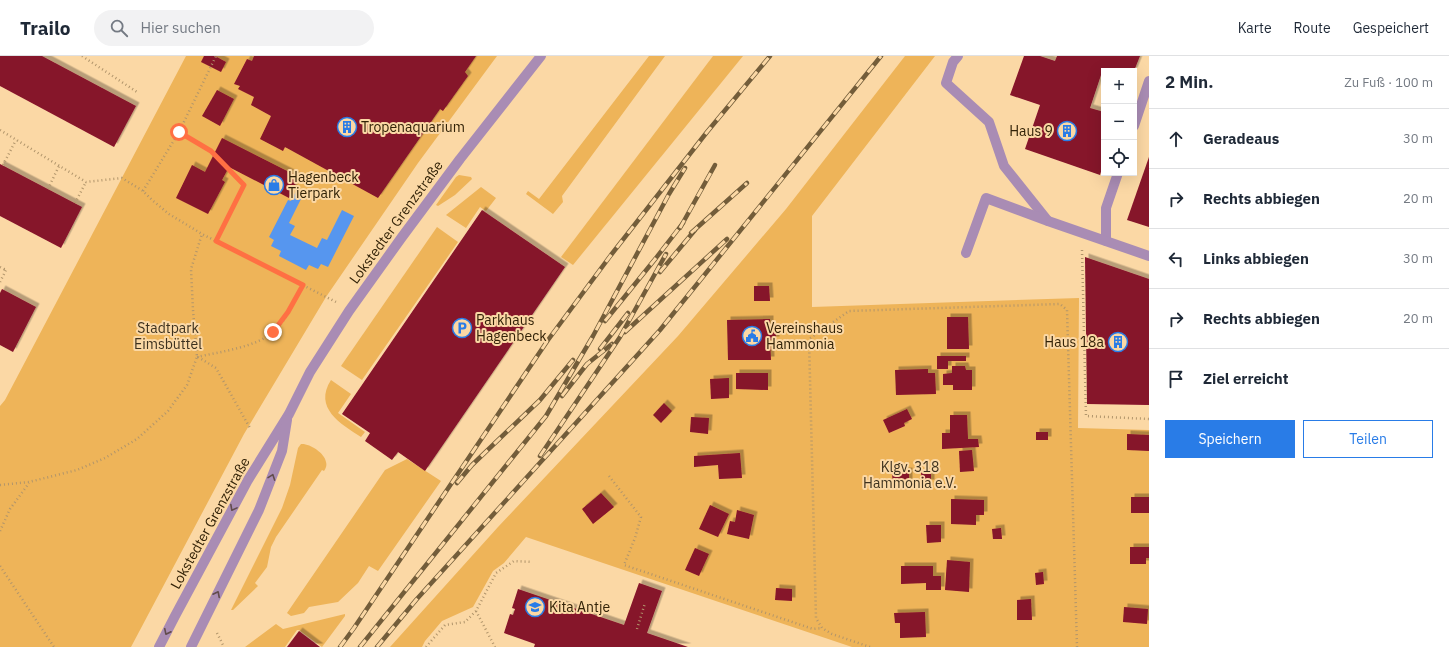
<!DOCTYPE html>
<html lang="de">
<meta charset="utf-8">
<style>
:root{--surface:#fff;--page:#f2f2f3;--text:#1f2937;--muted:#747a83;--line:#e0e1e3;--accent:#297ce7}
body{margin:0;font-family:"IBM Plex Sans",sans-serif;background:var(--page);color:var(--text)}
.controls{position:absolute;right:12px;top:12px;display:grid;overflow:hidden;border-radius:0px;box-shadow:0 4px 16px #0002}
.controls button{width:36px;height:36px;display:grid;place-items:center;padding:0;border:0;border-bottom:1px solid var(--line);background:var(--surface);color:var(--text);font:20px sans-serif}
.stop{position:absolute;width:12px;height:12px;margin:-9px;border:3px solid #ff7043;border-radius:50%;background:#fff}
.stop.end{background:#ff7043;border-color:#fff;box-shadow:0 1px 4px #0008}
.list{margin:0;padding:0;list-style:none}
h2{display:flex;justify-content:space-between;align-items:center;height:52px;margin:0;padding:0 16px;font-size:17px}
h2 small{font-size:13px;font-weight:400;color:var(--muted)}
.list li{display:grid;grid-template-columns:26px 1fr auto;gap:12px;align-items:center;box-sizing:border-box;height:60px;padding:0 16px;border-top:1px solid var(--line)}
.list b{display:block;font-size:15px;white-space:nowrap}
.list em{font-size:13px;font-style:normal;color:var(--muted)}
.actions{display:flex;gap:8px;padding:12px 16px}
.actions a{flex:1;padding:9px 0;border:1px solid var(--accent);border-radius:0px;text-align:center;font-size:14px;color:var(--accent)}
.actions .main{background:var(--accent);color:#fff}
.icon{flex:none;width:22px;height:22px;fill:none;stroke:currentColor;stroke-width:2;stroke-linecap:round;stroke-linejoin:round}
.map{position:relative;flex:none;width:1149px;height:591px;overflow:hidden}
header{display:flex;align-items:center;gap:24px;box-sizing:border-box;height:56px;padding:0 20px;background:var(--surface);border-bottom:1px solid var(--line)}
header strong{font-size:19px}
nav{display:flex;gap:22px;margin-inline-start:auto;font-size:14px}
.search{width:280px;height:36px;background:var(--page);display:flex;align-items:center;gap:10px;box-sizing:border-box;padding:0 14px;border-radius:22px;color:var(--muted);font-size:15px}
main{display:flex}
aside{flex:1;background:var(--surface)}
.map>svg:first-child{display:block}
</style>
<header>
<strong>Trailo</strong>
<div class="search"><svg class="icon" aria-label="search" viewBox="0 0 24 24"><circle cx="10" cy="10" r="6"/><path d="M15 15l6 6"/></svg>Hier suchen</div>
<nav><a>Karte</a><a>Route</a><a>Gespeichert</a></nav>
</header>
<main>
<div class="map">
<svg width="1149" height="591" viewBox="0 0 1149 591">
<defs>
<filter id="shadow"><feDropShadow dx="3.5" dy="-3.5" stdDeviation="0" flood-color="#0004"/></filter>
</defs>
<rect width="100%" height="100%" fill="#fbd8a5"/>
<g fill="#eeb459">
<path d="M186,0H497L418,107L326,241L244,378L131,591H0V350L5,344Z"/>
<path d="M649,0H665L562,140L563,146L553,158L526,138L528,135L539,143Z"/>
<path d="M713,0H743L573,209L561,201Z"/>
<path d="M905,0H935L812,160V251L1079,242L1078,372L1149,374V591H852L526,481L504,507L493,515L473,551L442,565L425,585L422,591H390L498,471L678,280L786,153Z"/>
<path d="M459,119L471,121L472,123L455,139L438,150L436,149L456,121Z"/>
<path d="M481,131L496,142L486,155L480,151L466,172L446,159Z"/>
<path d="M437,171L458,186L362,324L341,310Z"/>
<path d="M331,324L351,338L338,357L365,376L361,381C341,368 313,352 331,324Z"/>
<path d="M301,388C309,387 325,397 326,406C327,409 326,412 324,415L322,414L276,481L271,491L267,511L255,527L258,530L233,554H231L282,452L290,429L298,392Z"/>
<path d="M407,403L441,425L378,515L369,510L358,527L338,546L309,551L304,557L291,560L287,557L385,414Z"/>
<path d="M345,558V560L322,591L299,574H297L285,591H245L276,568L283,573Z"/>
</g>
<path fill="#5696ef" d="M296,135L303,139L289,167L295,170L290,179L317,192L322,182L327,184L342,154L354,160L328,211L321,208L318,213L309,209L306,214L279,200L281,195L271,190L274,184L269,181L288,144L291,145Z"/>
<g fill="#86132b" filter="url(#shadow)">
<path d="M0,0H42L136,50L114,91L0,30Z"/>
<path d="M204,0H215L226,6L221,16L201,6Z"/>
<path d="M254,0H476L465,16L468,20L443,55L440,53L378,142L285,91L283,95L260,83L271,60L251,49L254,41L238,33L240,30L234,28L247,3L252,5Z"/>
<path d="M1024,0H1040L1055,5L1057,0H1140L1134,15H1104V20L1101,19L1090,52L1104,56V106L1100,119L1025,93L1040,49L1010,39Z"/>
<path d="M217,34L234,43L220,70L202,60Z"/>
<path d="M222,82L299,121L289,142L229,111L222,124L225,126L208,158L176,142L192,109L205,116Z"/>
<path d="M1149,101V171L1127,164Z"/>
<path d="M0,108L82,151L61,192L0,160Z"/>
<path d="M482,154L565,211L425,415L398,396L392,404L365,385L370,377L342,358Z"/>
<path d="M1085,201L1149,223V349L1087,348Z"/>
<path d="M754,230H769L770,245H754Z"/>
<path d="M2,233L36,251L13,296L0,289V237Z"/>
<path d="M947,261H968L969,293H947Z"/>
<path d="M770,263V275H776V284H770L771,304H728L727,264Z"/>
<path d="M937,300H966V305H948V313H937Z"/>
<path d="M952,310H965L966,314H972V334H953V329H943V318L952,317Z"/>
<path d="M928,313V317H935L936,338L896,339L895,314Z"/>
<path d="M736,317H768V334L736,333Z"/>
<path d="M729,322V342L711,343L710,323Z"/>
<path d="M664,347L672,355L661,367L653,359Z"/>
<path d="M907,353L912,363L904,367L905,370L889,377L883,364Z"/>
<path d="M950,359H967L968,383H978L979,391L942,393V377H950Z"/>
<path d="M691,361L709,362L708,378L690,376Z"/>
<rect x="1036" y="376" width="12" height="8"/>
<path d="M1127,378L1149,379V395L1127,394Z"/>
<path d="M972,394L974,415L960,416L959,395Z"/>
<path d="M740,397L742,422L719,423L718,409L694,411V400Z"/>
<path d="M909,415V432L893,433L892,416Z"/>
<path d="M931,415V427H922L921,416Z"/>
<path d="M601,437L614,451L593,468L582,453Z"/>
<rect x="1131" y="441" width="18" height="16"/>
<path d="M951,443L984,444V459H976V469L951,468Z"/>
<path d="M710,449L729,458L718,481L699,473Z"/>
<path d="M737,454L754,459L749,483L727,478L730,465L735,466Z"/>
<path d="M926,469H941V486L927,487Z"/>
<path d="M1001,472L1002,483H993L992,473Z"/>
<path d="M1130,491H1149V502H1146V508H1130Z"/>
<path d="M695,492L709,498L699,520L685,514Z"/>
<path d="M947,504L970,506L969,536L945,534Z"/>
<path d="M901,510H933V520H941V534H926V527L901,528Z"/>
<path d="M1043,516L1044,528L1036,529L1035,517Z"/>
<path d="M639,527L662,535L647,577L688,591H534L535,588L504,577L510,558L513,559L515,553L512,552L518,533L624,569Z"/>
<path d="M776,532L792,533V545L775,544Z"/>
<path d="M1031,543L1032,564H1017V544Z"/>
<path d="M1124,551L1148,553L1147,568L1123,566Z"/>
<path d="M925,556L926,581L900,582V567H895L894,557Z"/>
<path d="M299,575L320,591H287Z"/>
</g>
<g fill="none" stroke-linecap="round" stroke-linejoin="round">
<g stroke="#b1956b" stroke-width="2.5" stroke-dasharray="1 3" stroke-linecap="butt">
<path d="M82,0L137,36"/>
<path d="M0,74L86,126L122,122L143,135L152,144L169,158L202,178L336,246"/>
<path d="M179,76L211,95L244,129L216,185"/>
<path d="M3,109L16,84"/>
<path d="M48,133L59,110"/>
<path d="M143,135L179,76L216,0"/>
<path d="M75,147L86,126"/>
<path d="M1082,194L1086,360L1149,363"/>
<path d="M0,211L6,214L3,213"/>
<path d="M0,226L6,214"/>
<path d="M197,301C219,296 257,291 273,276C286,265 295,244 303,229"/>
<path d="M198,301L216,312L250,372"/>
<path d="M609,420L641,461L635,482L624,509L813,573L822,572"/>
<path d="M0,429L29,426L77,414L105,402L137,383L168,355L187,329L197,301L193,254L191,213L202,178"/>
<path d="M0,475L10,453L29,427"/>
<path d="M0,510L54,591"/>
<path d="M476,555L495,591"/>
<path d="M637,573L645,547"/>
<path d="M217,577L224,591"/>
<path d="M426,591L445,569L465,566L476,555L496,517L514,505L532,506"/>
<path d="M870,591L832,578L822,572L816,562L809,283L849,255L1060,248L1067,254L1077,591"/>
</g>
<g stroke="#a98cb4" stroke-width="10">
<path d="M958,0L953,6L946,27L989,66L1004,110L1048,165"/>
<path d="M1134,70L1149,25"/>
<path d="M1106,185V152L1118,117"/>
<path d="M966,197L986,142L1048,165L1149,200"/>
<path d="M159,591L175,560L248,424L289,358L310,316L349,255L402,181L460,103L541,0"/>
<path d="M191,591L259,454L282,395L287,364"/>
</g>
<g stroke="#735d3a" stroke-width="4.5">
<g id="rail">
<path d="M680,172L715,109"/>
<path d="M691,177L747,127"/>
<path d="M660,216L695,174"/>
<path d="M605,265L656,202L683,167"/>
<path d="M625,276L727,183"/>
<path d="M600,293L628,257"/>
<path d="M562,340L587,308L612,288"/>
<path d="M540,400L620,281L666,198"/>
<path d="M457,427L472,409L540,344L573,304"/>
<path d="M340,591L354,572L548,284L611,199L707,76L770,0"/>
<path d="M360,591L546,360L593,280L669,138L685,112"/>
<path d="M377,591L416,544L660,274L881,0"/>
</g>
</g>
<use href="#rail" stroke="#fbd8a5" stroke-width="3" stroke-dasharray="9" stroke-linecap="butt"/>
</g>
<defs><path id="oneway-chevron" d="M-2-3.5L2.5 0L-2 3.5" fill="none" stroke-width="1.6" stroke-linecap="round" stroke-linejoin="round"/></defs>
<g stroke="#624c4c">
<use href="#oneway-chevron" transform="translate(272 421) rotate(-70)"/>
<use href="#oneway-chevron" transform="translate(233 452) rotate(118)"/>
<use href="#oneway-chevron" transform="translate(217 538) rotate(-63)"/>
<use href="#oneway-chevron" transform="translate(167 576) rotate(116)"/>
</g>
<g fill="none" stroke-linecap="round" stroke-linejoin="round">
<path stroke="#ff7043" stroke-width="5" d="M179,76L211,95L244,129L216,185L303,229L288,256L273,276"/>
</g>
<defs>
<g id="building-ring" transform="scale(1)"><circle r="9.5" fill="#fbd8a5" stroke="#297ce7" stroke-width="1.5"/><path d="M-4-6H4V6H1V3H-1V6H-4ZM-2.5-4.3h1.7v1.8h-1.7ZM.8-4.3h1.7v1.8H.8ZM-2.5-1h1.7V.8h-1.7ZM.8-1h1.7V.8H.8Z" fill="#297ce7"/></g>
<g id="shop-ring" transform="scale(1)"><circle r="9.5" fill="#fbd8a5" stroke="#297ce7" stroke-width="1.5"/><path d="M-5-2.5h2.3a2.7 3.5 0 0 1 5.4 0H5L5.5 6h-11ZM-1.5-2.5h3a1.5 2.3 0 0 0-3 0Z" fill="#297ce7"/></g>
<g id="parking-ring" transform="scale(1)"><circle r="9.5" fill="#fbd8a5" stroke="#297ce7" stroke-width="1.5"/><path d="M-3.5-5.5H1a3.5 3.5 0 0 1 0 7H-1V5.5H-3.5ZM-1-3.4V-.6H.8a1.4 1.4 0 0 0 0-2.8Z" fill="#297ce7"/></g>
<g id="civic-ring" transform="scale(1)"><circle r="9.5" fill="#fbd8a5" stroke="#297ce7" stroke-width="1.5"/><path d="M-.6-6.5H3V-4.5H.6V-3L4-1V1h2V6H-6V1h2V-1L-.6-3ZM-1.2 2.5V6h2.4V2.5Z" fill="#297ce7"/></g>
<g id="school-ring" transform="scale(1)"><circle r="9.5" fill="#fbd8a5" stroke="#297ce7" stroke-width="1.5"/><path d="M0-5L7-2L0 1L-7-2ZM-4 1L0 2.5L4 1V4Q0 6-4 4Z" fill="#297ce7"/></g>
</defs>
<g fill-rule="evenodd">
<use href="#building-ring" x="347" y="71"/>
<use href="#building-ring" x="1067" y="75"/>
<use href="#shop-ring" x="274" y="129"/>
<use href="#parking-ring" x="462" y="272"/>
<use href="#civic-ring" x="752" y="280"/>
<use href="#building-ring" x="1118" y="286"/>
<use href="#school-ring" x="535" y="551"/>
</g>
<g text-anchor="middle" stroke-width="4" stroke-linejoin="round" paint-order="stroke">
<g font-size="14" fill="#322207" stroke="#fbd8a5" text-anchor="start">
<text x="361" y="76">Tropenaquarium</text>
<text x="1053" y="80" text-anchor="end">Haus 9</text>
<text x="288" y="126">Hagenbeck<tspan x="288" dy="16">Tierpark</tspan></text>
<text x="476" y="269">Parkhaus<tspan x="476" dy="16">Hagenbeck</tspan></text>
<text x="766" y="277">Vereinshaus<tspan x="766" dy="16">Hammonia</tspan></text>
<text x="1104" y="291" text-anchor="end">Haus 18a</text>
<text x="549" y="556">Kita Antje</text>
</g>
<g font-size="14" fill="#322207" stroke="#fbd8a5">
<text transform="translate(396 166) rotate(-54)" y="5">Lokstedter Grenzstraße</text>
<text transform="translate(210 467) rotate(-61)" y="5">Lokstedter Grenzstraße</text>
</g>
<g font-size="14" fill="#3d311e" stroke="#fbd8a5">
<text x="168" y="277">Stadtpark<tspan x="168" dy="16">Eimsbüttel</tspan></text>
<text x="910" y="416">Klgv. 318<tspan x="910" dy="16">Hammonia e.V.</tspan></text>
</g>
</g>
</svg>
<div class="controls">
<button>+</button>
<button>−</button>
<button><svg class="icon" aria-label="locate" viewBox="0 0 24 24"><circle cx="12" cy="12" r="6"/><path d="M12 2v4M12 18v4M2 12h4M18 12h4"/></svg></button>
</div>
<div class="stop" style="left:179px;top:76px"></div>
<div class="stop end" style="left:273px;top:276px"></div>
</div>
<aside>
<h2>2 Min.<small>Zu Fuß · 100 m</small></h2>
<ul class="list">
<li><svg class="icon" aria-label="ahead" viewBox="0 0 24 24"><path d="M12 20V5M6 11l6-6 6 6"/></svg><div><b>Geradeaus</b></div><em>30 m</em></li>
<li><svg class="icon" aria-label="right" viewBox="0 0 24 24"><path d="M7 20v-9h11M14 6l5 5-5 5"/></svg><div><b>Rechts abbiegen</b></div><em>20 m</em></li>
<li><svg class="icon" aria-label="left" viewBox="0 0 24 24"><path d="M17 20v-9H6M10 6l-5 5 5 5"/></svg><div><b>Links abbiegen</b></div><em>30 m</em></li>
<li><svg class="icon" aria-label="right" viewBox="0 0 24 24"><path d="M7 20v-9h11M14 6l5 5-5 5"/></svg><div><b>Rechts abbiegen</b></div><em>20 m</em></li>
<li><svg class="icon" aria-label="arrive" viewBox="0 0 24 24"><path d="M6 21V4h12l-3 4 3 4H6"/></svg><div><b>Ziel erreicht</b></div></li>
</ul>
<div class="actions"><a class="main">Speichern</a><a>Teilen</a></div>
</aside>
</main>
